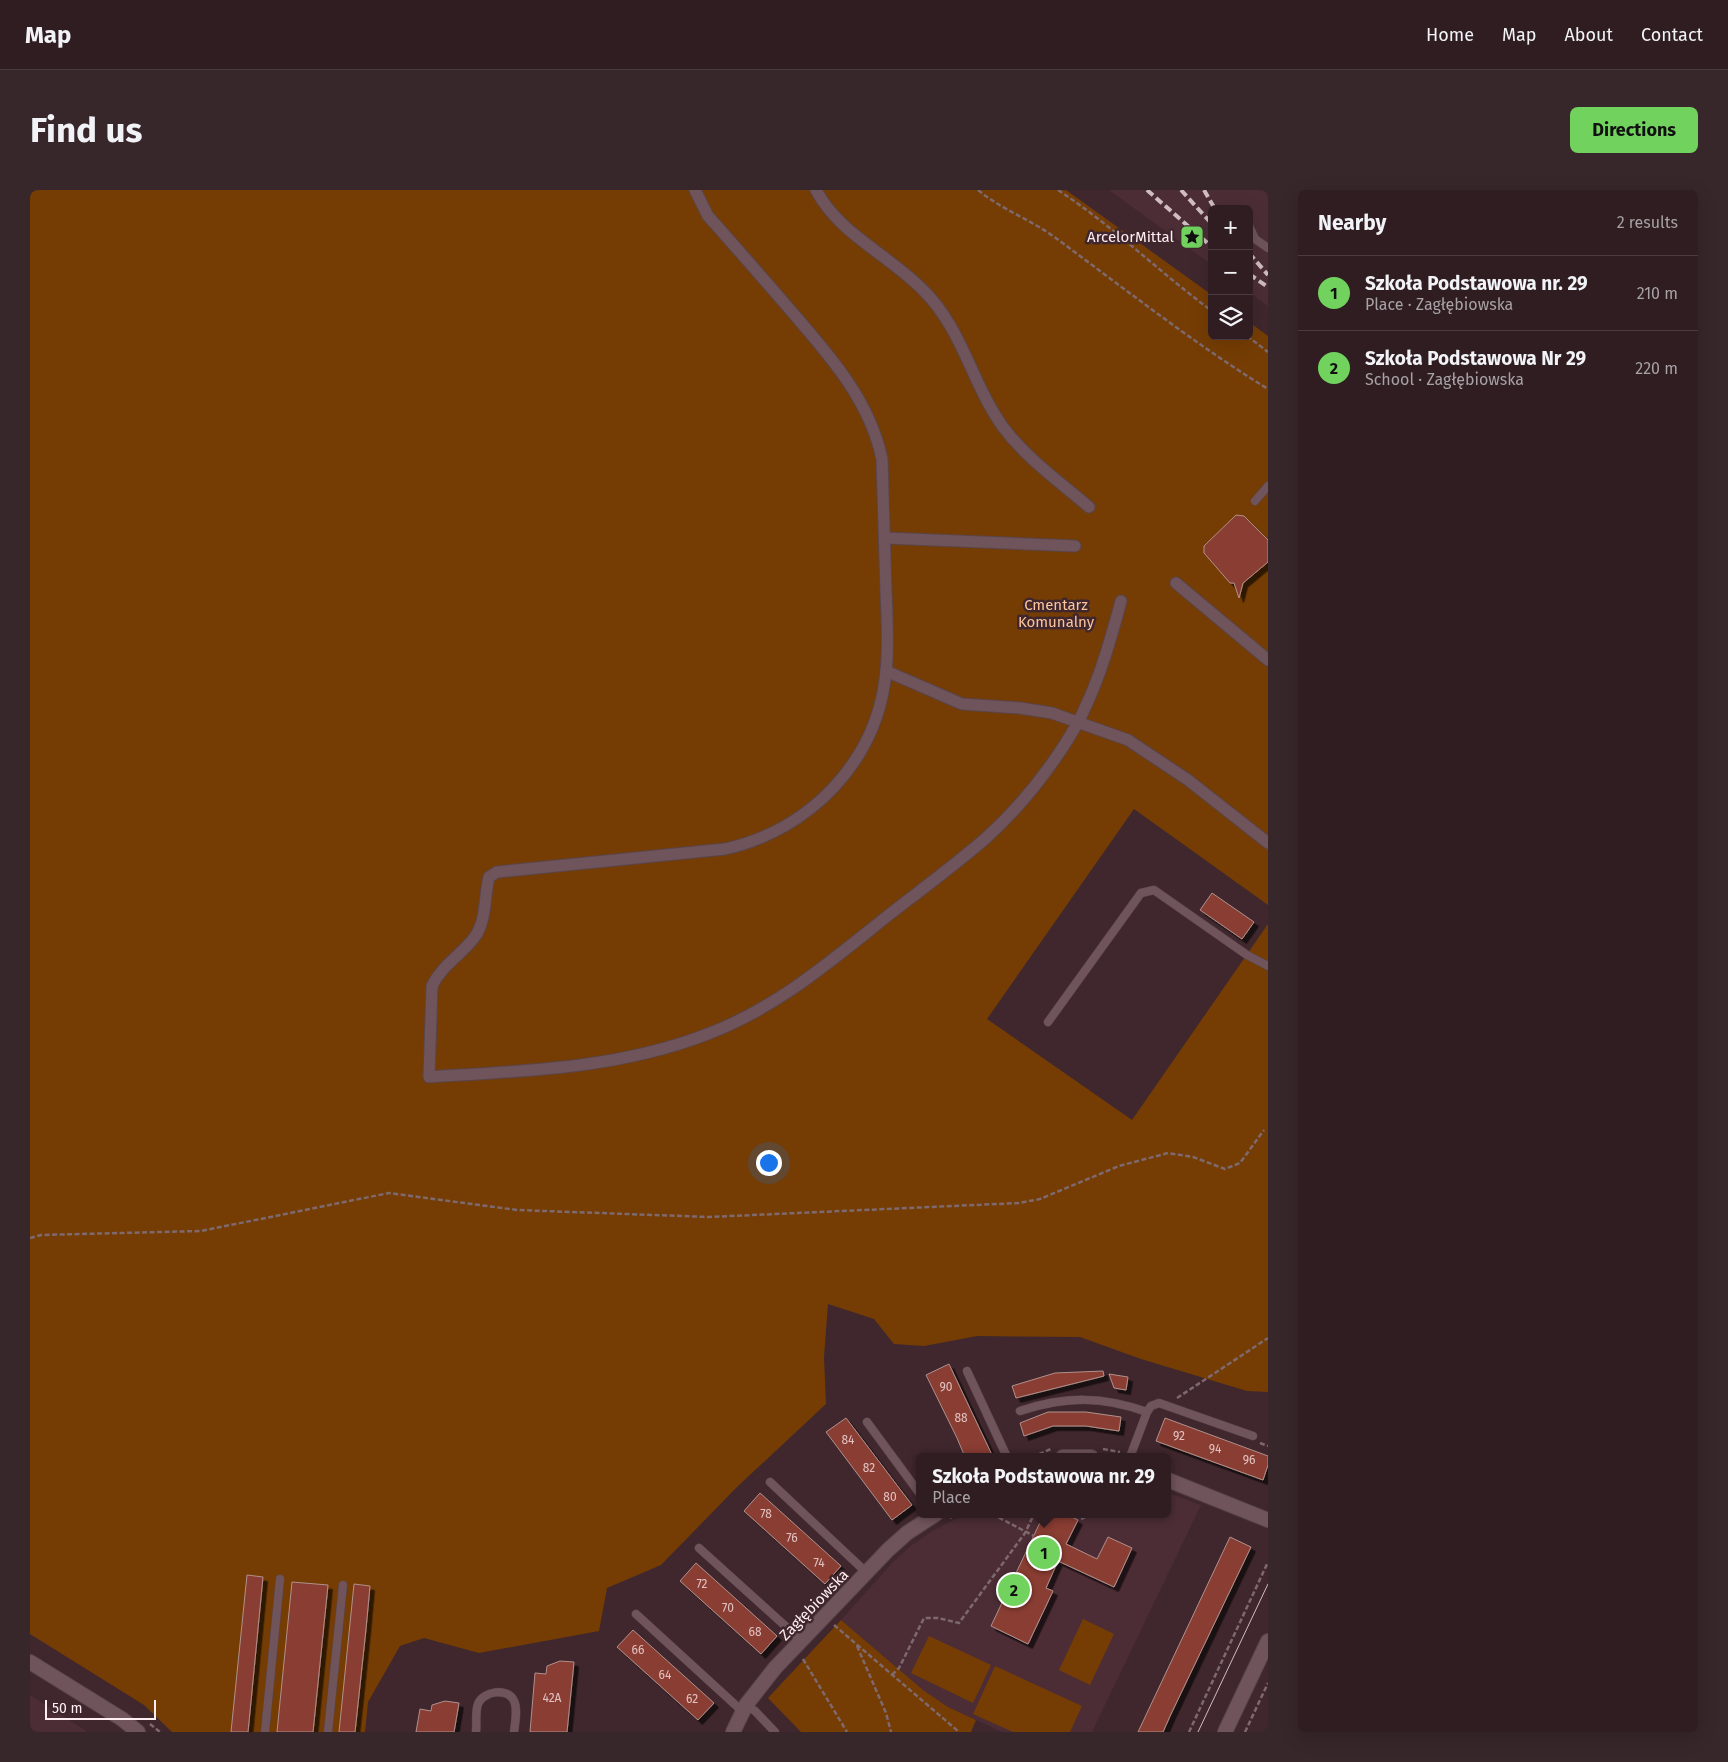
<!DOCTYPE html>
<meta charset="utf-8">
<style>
:root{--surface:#2f1d22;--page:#37262a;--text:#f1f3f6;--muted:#a7a2a5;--line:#4a3b40;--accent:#71d25e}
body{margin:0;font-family:"Fira Sans",sans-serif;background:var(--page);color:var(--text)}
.controls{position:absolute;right:15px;top:15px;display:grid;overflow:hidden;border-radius:8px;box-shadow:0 5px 20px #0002}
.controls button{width:45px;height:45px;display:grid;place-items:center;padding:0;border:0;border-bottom:1px solid var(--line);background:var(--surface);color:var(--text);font:25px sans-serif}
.scale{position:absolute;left:15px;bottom:12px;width:111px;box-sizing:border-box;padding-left:5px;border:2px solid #feeef1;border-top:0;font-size:14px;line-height:18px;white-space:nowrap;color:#feeef1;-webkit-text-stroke:4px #3f272d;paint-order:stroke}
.you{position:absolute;left:738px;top:972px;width:18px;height:18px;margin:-12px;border:4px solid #fff;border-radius:50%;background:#1a73e8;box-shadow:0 0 0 8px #1a73e833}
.badge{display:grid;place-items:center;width:32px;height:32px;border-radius:50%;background:var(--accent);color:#111;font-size:16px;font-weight:700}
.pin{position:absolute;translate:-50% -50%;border:2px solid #fff;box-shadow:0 1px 5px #0006}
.popup{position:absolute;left:886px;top:1263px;width:255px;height:65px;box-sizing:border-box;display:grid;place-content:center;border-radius:8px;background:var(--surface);filter:drop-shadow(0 1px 4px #0005);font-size:16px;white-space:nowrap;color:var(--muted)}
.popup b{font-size:19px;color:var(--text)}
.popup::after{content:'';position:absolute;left:50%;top:100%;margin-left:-10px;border:10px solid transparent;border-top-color:var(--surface)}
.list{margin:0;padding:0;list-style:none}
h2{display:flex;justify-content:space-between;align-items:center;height:65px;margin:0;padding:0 20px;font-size:21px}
h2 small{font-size:16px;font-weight:400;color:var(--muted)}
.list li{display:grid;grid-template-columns:32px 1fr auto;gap:15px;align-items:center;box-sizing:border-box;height:75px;padding:0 20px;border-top:1px solid var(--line)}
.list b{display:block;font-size:19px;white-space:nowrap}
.list p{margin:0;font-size:16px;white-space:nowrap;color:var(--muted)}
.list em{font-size:16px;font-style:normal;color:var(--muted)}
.icon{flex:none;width:28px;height:28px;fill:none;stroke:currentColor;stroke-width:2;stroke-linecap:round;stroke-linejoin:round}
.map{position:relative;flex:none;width:1238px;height:1542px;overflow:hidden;border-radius:8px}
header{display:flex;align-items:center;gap:30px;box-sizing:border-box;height:70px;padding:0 25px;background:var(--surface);border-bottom:1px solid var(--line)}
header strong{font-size:24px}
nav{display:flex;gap:28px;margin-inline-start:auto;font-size:18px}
.intro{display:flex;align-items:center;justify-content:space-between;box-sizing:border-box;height:120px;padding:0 30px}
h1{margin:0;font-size:35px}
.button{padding:12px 22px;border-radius:8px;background:var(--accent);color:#111;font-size:18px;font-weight:700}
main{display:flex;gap:30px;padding:0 30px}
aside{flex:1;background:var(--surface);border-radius:8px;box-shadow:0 5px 20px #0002}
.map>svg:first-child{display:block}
</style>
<header>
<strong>Map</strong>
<nav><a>Home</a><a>Map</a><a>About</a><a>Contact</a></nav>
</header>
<div class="intro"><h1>Find us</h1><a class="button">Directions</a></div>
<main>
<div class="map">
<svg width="1238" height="1542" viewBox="0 0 1238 1542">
<defs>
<filter id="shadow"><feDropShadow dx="4.5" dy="4.5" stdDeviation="0" flood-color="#0009"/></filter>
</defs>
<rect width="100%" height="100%" fill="#3f272d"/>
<g fill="#4c2d36">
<path d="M1079,0H1238V116L1219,102V19H1182V75Z"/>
<path d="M1138,1303L1171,1315L1062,1542H972L918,1517L893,1500L811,1430L865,1370L883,1354L906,1339L936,1324H1138Z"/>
<path d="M0,1505L58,1542H0Z"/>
</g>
<g fill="#753d04">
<path d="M0,0H1036L1182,105V146H1219V132L1238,146V715L1104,619L957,829L1102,930L1238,734V1202L1217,1201L1111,1169L1050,1147L947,1146L894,1156L864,1154L844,1129L798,1114L794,1167L796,1214L707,1297L631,1375L577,1398L569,1441L449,1463L394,1448L370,1456L338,1512L335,1542H142L114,1515L0,1444Z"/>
<path d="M1053,1429L1084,1444L1060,1495L1029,1480Z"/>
<path d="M811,1430L893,1500L918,1517L946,1530L941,1542H771L738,1508Z"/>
<path d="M899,1446L961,1475L943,1513L881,1483Z"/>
<path d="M965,1476L1052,1516L1040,1542H983L943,1524Z"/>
</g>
<g fill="#8a3d32" stroke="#b0918c" filter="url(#shadow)">
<path d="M1206,325L1214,326L1238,350V372L1213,393L1209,408L1204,393H1200L1174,363V356Z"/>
<path d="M1182,703L1224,732L1212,749L1170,720Z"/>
<path d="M919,1174L935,1208L963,1267H935L927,1248L896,1185Z"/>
<path d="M1073,1181L1074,1186L986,1208L982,1196L1025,1183Z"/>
<path d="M1079,1184L1098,1187L1096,1200L1084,1198Z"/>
<path d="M1018,1222H1056L1091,1227L1089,1241L1056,1236H1023L994,1246L990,1233Z"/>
<path d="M816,1228L882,1315L862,1330L796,1242Z"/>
<path d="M1135,1228L1238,1266V1275L1233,1290L1126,1251Z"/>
<path d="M730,1303L811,1376L795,1394L714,1321Z"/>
<path d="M1014,1324H1036L1048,1330L1036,1354L1067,1369L1078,1347L1102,1358L1084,1397L1028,1371L1016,1398L1023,1401L998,1454L961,1436Z"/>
<path d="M1200,1347L1221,1357L1141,1524L1133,1542H1108Z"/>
<path d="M666,1373L747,1446L731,1464L650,1391Z"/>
<path d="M217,1385L233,1387L218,1542H201Z"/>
<path d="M262,1392L298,1395L283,1542H247Z"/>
<path d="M324,1394L340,1396L336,1439L325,1542H309Z"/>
<path d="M603,1440L684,1513L668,1530L587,1457Z"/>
<path d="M530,1471L544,1472L537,1542H500L505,1483L516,1484L517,1476Z"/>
<path d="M415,1511L429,1513L424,1542H386L390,1519L401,1521L402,1515Z"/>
</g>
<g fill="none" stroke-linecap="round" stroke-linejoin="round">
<g stroke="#59454b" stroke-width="9">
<g id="service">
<path d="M1219,36L1225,49L1238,58"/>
<path d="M1225,311L1238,296"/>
<path d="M1018,832L1111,703L1124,700L1217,765L1238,776"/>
<path d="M937,1181L977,1267"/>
<path d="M990,1221C1036,1206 1072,1206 1117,1222"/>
<path d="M837,1232L890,1304"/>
<path d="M1100,1267L1117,1222L1121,1216L1129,1213L1223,1246"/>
<path d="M740,1292L837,1383"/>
<path d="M669,1358L773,1452"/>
<path d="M606,1424L712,1521"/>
<path d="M716,1515L725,1521L745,1542"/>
<path d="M235,1542L250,1389"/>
<path d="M298,1542L313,1395"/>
<path d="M446,1542C447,1534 445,1522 448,1514C453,1501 478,1497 484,1511C488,1519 485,1533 484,1542"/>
</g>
</g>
<g stroke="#59454b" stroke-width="13">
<g id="pedestrian">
<path d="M665,0L678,26C704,55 730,85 756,115C796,162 839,207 852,269C853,313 855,358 856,402C857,428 859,455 856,481C848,571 780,640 695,659L467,682L459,687C454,707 457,731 444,748C431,765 412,775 402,796L399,887C492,881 586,879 675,845C746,819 802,770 860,724C892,699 925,675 956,648C986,621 1013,588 1035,554C1063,512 1078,460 1091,411"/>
<path d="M786,0C809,44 859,65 893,100C932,138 942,194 973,237C996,268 1030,292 1059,317"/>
<path d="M856,348L1045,356"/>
<path d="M1146,393L1238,470"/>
<path d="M856,481L932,514L990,518L1022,523L1098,550L1158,590L1238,653"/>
</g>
</g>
<g stroke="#59454b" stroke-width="16">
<g id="minor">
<path d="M1033,1267H1061"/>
<path d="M1138,1290L1238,1330"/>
<path d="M703,1542L716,1515L745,1478L858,1360L877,1343L906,1324"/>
</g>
</g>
<g stroke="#59454b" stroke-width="16">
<path id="tertiary" d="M0,1472L92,1529L108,1542"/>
</g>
<g stroke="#59454b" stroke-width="16">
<path id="secondary" d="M1195,1542L1238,1451"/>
</g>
<g stroke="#7e696e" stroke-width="2.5" stroke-dasharray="5 2.5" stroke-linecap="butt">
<path d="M948,0C971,19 999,29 1023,46C1094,98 1163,153 1238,199"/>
<path d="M1028,0C1083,36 1129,82 1182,121"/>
<path d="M1217,146L1238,162"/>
<path d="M0,1048L11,1045L171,1041L359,1003L487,1020L679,1027L989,1013L1010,1009L1089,976L1138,963L1163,967L1195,979L1210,973L1234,940"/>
<path d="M1147,1208L1238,1148"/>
<path d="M1230,1253L1238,1256"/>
<path d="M1073,1259L1090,1262"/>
<path d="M1002,1267L1021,1259"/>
<path d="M962,1324L1004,1346"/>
<path d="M920,1328L927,1324"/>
<path d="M1051,1329L1062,1324"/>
<path d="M804,1435L929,1542"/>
<path d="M827,1456L856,1523L861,1542"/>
<path d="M773,1469L817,1542"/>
<path d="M862,1485L869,1478L894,1428H908L929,1433L995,1343L1004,1324"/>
<path d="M120,1534L130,1542"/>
<path d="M1159,1542L1238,1372"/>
<path d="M1215,1542L1238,1493"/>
</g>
<use href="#service" stroke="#70545b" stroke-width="8"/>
<use href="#pedestrian" stroke="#70545b" stroke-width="11"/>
<use href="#minor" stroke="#70545b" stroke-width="14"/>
<use href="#tertiary" stroke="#70545b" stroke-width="14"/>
<use href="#secondary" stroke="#70545b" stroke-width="14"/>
<path stroke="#cfbdc1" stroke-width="1" d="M1168,1542L1238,1394"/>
<g stroke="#cfbdc1" stroke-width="4" stroke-dasharray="8 4" stroke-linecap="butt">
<path d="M1117,0L1182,57"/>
<path d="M1151,0L1182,34"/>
<path d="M1174,0L1185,19"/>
<path d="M1219,63L1238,85"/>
<path d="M1219,84L1238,97"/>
</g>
</g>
<defs>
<g id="sight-square" transform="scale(1.25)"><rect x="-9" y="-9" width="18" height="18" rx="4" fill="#71d25e" stroke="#3f272d"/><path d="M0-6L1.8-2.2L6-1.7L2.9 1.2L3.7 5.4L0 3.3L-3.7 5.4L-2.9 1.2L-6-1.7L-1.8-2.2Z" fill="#111"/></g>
</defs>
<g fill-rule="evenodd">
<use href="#sight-square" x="1162" y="47"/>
</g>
<g text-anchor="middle" stroke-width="5" stroke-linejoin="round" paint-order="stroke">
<g font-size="12" fill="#e1c2c1">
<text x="916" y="1201">90</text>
<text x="931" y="1232">88</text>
<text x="1149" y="1250">92</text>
<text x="818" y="1254">84</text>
<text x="1185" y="1263">94</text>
<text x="1219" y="1274">96</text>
<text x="839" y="1282">82</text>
<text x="860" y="1311">80</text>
<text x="736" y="1328">78</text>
<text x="762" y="1352">76</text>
<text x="789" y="1377">74</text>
<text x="672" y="1398">72</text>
<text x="698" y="1422">70</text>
<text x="725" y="1446">68</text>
<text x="608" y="1464">66</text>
<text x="635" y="1489">64</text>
<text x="522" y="1512">42A</text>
<text x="662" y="1513">62</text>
</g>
<g font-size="15" fill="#feeef1" stroke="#3f272d" text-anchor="end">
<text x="1144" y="52">ArcelorMittal</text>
</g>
<g font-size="15" fill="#fbc49b" stroke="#3f272d">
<text x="1026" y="420">Cmentarz<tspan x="1026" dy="17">Komunalny</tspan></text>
</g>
<g font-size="15" fill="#feeef1" stroke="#3f272d">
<text transform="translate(784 1415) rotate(-46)" y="5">Zagłębiowska</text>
</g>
</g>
</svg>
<div class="controls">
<button>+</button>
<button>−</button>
<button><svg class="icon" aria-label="layers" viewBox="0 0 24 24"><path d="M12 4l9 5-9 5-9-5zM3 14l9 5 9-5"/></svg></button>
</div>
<div class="scale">50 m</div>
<div class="you"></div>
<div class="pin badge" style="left:1014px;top:1363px">1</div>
<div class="popup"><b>Szkoła Podstawowa nr. 29</b>Place</div>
<div class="pin badge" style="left:984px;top:1400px">2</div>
</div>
<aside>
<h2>Nearby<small>2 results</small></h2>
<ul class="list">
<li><span class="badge">1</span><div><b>Szkoła Podstawowa nr. 29</b><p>Place · Zagłębiowska</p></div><em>210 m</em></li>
<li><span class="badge">2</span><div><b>Szkoła Podstawowa Nr 29</b><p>School · Zagłębiowska</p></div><em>220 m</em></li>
</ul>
</aside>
</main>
